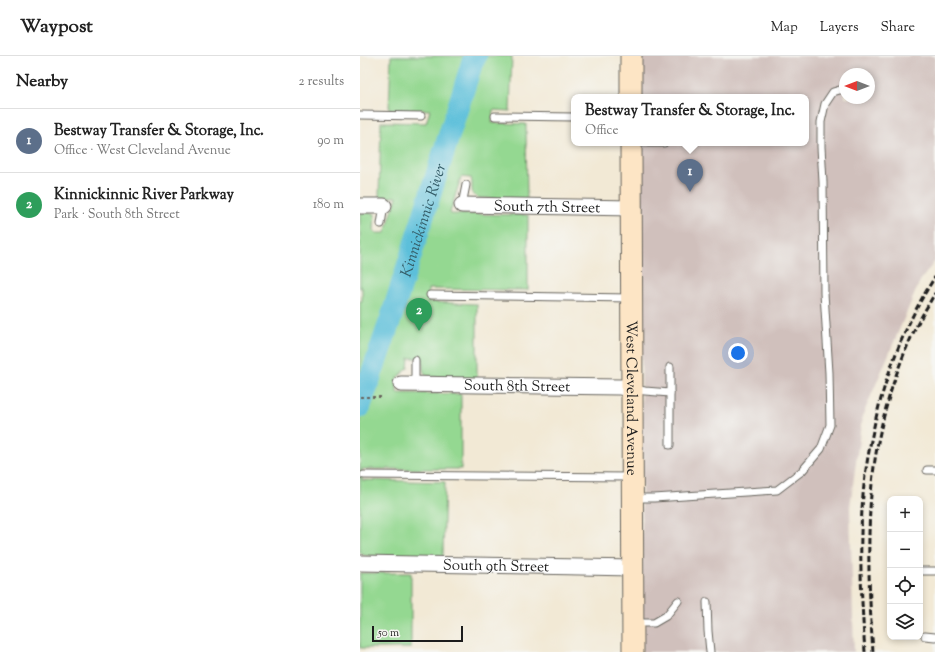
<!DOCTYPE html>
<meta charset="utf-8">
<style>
:root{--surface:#fff;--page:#f2f2f2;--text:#222;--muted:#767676;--line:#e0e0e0;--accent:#2563eb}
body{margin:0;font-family:"Sorts Mill Goudy",serif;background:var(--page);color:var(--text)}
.controls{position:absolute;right:12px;bottom:12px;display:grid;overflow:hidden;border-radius:8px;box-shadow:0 2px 6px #0003}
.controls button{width:36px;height:36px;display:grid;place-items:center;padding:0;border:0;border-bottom:1px solid var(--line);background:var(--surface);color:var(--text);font:20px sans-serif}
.compass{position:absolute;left:479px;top:12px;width:36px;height:36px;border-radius:50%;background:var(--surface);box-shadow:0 2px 6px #0003;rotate:270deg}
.scale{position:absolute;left:12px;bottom:10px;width:91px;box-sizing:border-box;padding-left:4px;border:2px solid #1c1c1c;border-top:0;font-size:11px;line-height:14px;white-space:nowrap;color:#1c1c1c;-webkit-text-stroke:3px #f6f6f2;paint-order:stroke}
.you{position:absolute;left:378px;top:297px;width:14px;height:14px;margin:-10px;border:3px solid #fff;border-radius:50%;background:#1a73e8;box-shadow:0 0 0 6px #1a73e833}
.badge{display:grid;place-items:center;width:26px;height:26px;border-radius:50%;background:var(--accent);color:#fff;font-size:13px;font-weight:700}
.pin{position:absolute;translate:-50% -33px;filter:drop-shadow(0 1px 2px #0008)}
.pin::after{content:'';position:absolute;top:21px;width:14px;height:12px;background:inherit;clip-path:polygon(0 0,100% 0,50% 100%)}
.popup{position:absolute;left:211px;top:38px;width:238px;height:52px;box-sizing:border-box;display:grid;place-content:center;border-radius:8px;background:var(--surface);filter:drop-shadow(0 1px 3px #0005);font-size:13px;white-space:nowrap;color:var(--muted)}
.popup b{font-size:15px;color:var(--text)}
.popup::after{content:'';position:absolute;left:50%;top:100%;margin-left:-8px;border:8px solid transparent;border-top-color:var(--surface)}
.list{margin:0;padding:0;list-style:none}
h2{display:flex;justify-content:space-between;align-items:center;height:52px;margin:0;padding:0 16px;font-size:17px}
h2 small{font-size:13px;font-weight:400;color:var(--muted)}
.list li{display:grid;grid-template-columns:26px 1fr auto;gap:12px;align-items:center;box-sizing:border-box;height:64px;padding:0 16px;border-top:1px solid var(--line)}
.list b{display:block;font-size:15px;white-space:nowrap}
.list p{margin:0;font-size:13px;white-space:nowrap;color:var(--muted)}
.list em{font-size:13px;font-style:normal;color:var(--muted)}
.icon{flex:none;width:22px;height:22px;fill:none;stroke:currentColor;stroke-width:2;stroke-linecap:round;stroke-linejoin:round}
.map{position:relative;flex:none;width:575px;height:596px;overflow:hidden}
header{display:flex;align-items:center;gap:24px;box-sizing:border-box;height:56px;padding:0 20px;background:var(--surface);border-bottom:1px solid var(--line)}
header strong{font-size:19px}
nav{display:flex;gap:22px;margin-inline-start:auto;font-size:14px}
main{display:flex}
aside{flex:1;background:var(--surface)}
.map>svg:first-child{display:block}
</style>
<header>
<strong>Waypost</strong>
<nav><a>Map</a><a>Layers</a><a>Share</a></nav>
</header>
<main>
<aside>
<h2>Nearby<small>2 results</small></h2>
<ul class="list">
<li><span class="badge" style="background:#5c6f8a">1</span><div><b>Bestway Transfer &amp; Storage, Inc.</b><p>Office · West Cleveland Avenue</p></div><em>90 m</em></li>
<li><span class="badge" style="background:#2e9e5b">2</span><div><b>Kinnickinnic River Parkway</b><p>Park · South 8th Street</p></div><em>180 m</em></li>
</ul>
</aside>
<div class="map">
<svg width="575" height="596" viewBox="0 0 575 596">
<rect width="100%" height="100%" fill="#f6f6f2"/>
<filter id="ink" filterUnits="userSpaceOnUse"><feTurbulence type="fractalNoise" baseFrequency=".025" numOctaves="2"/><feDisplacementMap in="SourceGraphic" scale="8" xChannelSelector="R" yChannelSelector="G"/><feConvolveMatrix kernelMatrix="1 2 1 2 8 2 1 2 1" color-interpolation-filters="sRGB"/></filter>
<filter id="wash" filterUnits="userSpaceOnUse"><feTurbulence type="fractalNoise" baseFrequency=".012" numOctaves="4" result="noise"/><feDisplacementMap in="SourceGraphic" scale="16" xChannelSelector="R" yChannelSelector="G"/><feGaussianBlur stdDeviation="0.9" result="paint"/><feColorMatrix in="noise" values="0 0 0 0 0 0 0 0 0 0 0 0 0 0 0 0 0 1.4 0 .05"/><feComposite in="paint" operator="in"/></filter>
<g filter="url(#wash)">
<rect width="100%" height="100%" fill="#f2e9d5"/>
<path fill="#d0c0bc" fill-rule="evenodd" d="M280,0H575V205L560,225L502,361L490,451L494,596H282L281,87H446V41H280ZM485,18H509V42H485Z"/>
<g fill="#94d891" stroke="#587a56">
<path d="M31,0H152L150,55L133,54L132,67L166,68L167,143L119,142C108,138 114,130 111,122L101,121L90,157L91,158L168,159V234L68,233V246L117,248V322L69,321C61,317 63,309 63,302H49L48,312L37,322V337L101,338V413H2V424L85,426L83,501L8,500L3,499L0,497V245H2V232H0V157H13L15,158L14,175L16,177H25L37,141H19L21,66L66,67L70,54L29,53Z"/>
<rect x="0" y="517" width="51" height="75"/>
</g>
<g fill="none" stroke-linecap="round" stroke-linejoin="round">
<path stroke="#5bbfda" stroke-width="3.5" d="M0,318L13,314"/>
<path stroke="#5bbfda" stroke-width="22" id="s1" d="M0,351L31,262L112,7L116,0"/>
</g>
</g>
<g filter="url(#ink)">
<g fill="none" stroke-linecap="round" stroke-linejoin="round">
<g stroke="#67645d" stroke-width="9">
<g id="lane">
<path d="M0,59L61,60"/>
<path d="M135,60L214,61"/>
<path d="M272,87H304"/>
<path d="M102,149L106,129"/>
<path d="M21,168L24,150"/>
<path d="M70,239L270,242"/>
<path d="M55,328V304"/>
<path d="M274,333L285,335L310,337V311"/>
<path d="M310,337V389"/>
<path d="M567,414H575"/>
<path d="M4,419L270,421"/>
<path d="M275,442H294L417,434L442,415L461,393L470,369L469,317L464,237L463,126L461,91V66L465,48L473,36L483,33"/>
<path d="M560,515H575"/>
<path d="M347,546L348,575L350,596"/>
<path d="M275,567H294L306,560L318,545"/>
<path d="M565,580L575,581"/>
</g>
</g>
<g stroke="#67645d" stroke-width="17">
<g id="street">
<path id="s2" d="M102,149L272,152"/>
<path d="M0,150H24"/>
<path id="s3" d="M41,328L260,331L272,333"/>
<path id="s4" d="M0,507L273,512"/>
</g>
</g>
<g stroke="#67645d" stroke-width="23">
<g id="secondary">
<path d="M271,0V41"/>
<path id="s5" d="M271,87L273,596"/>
</g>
</g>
<path stroke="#67645d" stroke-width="2" stroke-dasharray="3 3" stroke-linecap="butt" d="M0,341H22"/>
<use href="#lane" stroke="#fff" stroke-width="7"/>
<use href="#street" stroke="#fff" stroke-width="15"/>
<use href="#secondary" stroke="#fde5c5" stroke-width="21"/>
<g stroke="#1c1c1c" stroke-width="3" stroke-dasharray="6 3" stroke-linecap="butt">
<path d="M505,596C501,539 498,477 505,420C515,349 536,281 575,221"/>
<path d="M513,596C508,526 505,449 519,381C527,343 539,306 556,271C562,259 569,248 575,237"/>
</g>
</g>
</g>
<g text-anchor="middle" stroke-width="4" stroke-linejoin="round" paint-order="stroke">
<g font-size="15" fill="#1c1c1c" stroke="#f6f6f2">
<text dy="5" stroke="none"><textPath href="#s2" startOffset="85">South 7th Street</textPath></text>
<text dy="5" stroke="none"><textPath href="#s3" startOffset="116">South 8th Street</textPath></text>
<text dy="5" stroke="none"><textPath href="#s5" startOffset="255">West Cleveland Avenue</textPath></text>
<text dy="5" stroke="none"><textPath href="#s4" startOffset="136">South 9th Street</textPath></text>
</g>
<g font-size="16" font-style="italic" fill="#355d68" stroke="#f6f6f2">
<text dy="6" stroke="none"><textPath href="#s1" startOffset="197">Kinnickinnic River</textPath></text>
</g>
</g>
</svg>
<div class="controls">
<button>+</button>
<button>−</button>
<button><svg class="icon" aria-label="locate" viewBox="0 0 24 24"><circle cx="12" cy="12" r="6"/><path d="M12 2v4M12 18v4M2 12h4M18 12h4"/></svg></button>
<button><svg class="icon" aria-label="layers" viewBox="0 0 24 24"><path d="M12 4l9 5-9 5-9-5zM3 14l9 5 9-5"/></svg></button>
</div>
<svg class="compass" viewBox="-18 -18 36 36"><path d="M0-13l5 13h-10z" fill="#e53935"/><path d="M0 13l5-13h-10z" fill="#767676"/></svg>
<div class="scale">50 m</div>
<div class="you"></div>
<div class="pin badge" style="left:330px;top:136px;background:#5c6f8a">1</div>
<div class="popup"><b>Bestway Transfer &amp; Storage, Inc.</b>Office</div>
<div class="pin badge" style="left:59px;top:275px;background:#2e9e5b">2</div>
</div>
</main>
